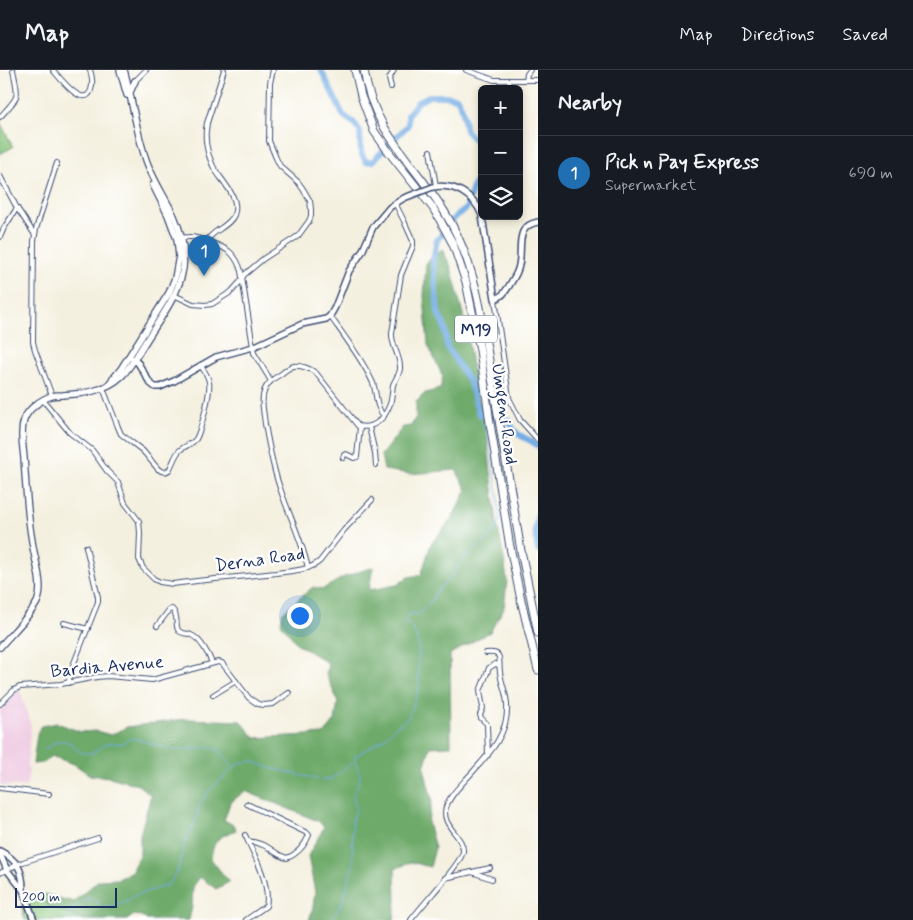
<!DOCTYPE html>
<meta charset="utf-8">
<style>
:root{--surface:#171b24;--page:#20242c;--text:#f1f3f6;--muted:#9ea1a6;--line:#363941;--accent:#1f6fb2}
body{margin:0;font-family:Mynerve,sans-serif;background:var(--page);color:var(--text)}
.controls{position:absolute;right:15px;top:15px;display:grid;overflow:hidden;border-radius:8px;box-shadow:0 2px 8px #0003}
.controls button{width:45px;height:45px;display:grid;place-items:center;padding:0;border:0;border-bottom:1px solid var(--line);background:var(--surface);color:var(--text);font:25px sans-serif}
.scale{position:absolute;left:15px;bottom:12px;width:102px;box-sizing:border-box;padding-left:5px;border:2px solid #1b2f5e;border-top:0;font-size:14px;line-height:18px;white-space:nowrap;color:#1b2f5e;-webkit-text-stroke:4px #fff;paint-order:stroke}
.you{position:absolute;left:299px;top:545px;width:18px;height:18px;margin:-12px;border:4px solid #fff;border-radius:50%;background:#1a73e8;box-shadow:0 0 0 8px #1a73e833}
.badge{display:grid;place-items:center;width:32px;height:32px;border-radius:50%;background:var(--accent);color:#fff;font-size:16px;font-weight:700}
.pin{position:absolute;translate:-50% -41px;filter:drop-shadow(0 1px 2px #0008)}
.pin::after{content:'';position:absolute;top:26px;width:18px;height:15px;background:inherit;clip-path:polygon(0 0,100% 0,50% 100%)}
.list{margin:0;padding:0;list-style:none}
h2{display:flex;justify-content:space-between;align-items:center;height:65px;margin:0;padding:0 20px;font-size:21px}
h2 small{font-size:16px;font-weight:400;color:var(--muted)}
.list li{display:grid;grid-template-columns:32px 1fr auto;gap:15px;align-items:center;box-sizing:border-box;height:75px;padding:0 20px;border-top:1px solid var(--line)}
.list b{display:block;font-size:19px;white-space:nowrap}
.list p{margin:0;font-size:16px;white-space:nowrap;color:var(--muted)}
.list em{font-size:16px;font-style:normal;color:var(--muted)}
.icon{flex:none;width:28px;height:28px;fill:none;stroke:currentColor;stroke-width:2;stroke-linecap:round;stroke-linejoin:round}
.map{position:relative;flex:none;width:538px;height:850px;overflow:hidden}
header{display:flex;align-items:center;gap:30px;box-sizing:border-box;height:70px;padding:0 25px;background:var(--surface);border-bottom:1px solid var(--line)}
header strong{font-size:24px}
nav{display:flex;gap:28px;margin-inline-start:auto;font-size:18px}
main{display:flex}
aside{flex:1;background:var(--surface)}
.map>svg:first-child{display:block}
</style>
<header>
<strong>Map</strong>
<nav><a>Map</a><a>Directions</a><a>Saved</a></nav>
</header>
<main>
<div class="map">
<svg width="538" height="850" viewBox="0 0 538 850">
<rect width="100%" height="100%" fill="#fff"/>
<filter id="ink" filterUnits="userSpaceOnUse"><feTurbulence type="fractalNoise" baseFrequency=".02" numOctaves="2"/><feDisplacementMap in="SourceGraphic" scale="10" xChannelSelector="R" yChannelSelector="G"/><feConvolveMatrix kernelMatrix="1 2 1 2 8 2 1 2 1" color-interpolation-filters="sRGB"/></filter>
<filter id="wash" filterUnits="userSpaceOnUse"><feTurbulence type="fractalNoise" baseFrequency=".0096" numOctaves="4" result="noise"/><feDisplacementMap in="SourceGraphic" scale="20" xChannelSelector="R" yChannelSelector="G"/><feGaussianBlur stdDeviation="1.12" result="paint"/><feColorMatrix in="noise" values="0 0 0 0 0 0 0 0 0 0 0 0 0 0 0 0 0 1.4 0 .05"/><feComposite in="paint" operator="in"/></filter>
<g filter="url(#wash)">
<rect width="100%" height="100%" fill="#f4f0df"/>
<path fill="#f0d0e5" d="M20,620L31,656L27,696L29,700L26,717L0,715V637L16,622Z"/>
<g fill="#89c57a" stroke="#527a6c">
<path d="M0,52L13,77L0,84Z"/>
<path d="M45,824L48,836L85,850H25L22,839V832L29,827Z"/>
</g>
<path fill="#6eaa6a" stroke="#446c64" d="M442,179L451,197L465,252L475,314L485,351L497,453L504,488L507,511L504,538L490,562L450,584L451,676L430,677L424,698L432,731L428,752L435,778L430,797L411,792L395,799L396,830L394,850H309L313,837L315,822L308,786L324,757L318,751L245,721L230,733L224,750L235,756L236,760C218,768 214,768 211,789L229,812L216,819L200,807L193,817L192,837L189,850H147L142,846L134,845L127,850H85L48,836L45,824L73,832L99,810L118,809L131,802L140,783V765L151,725L138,715L110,707L90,705L74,694L51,686L43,693L33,694L37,664L41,656L57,653L81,662L96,661L111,665L127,657L185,649L241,651L255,668L324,664L335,651L338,631L326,605L328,593L297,574L281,553L283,542L313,517L323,519L344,507L373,497L369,520L397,515L408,507L421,505L431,474L451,450L467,420L456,400L410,404L384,400L381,385L403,357L411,356L416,347V332L425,323L440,319L443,307L428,275L424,226L426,193Z"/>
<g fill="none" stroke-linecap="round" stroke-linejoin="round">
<g stroke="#75ade4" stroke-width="1">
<path d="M43,679L49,677L57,671H65L71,673L75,678L82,683H93L103,675L111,673L121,674L131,668C147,671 163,679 180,680C190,680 210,675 218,680C225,684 228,693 233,698"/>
<path d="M64,850C71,840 80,828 93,828L102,837H109L126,831L136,825L168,815L177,802L182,786L184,773L196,751L199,737L208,722L239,693L252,691L270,698L317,709L329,710L342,701L353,692"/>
<path d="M332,850L343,830L353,794L352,751L356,740L353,724C356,719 360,713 360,707C359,699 354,694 355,686L385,668L395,657L407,649L412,639L419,617L418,595L419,576L414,560L406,552V548L410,544H418L422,541L433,529L435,523L447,511L464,488L484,473L490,467L500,451L498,426L489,369L479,344"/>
</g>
<g stroke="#75ade4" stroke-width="6">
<path d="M321,0L343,45L354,53L360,61L361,83L366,92L373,91L408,55V44L418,32L429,26H445L457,28L462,38L466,61L482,77"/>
<path d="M482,111L474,114L466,139L457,145L437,170L433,190L438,243L445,258L447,277L470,313L479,344L509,350C516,369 525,365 538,376"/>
<path d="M538,444L535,459L538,480"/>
</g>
</g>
</g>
<g filter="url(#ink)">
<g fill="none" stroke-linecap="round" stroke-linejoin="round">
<g stroke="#3c4c71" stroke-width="6">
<g id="minor">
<path d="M53,0C59,7 84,40 91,20C93,14 92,6 90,0"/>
<path d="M466,0L494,10H538"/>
<path d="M526,10L527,4L530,0"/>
<path d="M134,12L146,0"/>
<path d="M391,17L389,9L394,0"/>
<path d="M0,47C20,25 19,29 13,0"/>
<path d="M430,81L436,116"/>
<path d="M0,106L17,138L35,165"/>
<path d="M0,167L4,158L17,138"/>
<path d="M181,168C183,168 186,167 189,167C197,166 225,177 231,183C236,188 239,194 241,201L254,283L271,311"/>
<path d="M206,172C212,160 229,157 234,145C241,127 220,110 213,96C207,83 204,67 207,53L224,0"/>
<path d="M174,225L193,234L205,235L212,234L231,222L240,212L244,205L263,189L298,166L309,151L311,146V139L310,131L303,119L298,112L280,96L276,88L269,71L270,13L273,0"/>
<path d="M495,229L509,328L520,350L538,370"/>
<path d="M330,246C344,266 363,290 373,313C377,323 375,337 384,346"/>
<path d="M103,318L118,357L121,364L126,368L143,381L158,399C162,402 165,403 169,400C173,394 174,386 180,380C185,376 192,374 196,369C201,360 211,322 209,312C208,306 204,300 200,295"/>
<path d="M52,326L35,280L33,272L34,171L36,159L57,93"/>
<path d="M43,330L70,363L92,380L107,401L118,412L125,433L139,451L140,463L139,489L143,498L154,509L160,512L173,514C207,509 242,507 276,503C290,501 309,501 320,491L344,460L372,430"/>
<path d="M369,357L375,383L376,395"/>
<path d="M343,388L344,385L346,384L354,388L357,387L360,357"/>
<path d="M308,498C302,471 290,447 281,421C273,399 269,377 265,354C264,343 260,330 265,319C268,312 274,308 281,304C285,301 289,297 294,296C301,295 311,299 316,303L358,356C374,360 385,348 390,334C392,328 392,321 393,315C395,309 401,303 400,297C400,285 391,275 392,263L401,205L413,176V171L404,151L395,133"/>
<path d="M64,553L88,559"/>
<path d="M157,556L169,540L172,539C180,547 174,557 179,561C182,564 187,563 191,565C200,568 209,585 212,593"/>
<path d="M68,613L72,598L98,532V527L86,477"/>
<path d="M213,625L236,611"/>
<path d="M0,634L14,620L20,617L61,614L97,607L108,606L152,610L218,592L222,593L249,628L258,634L264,635L273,634L289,623"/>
<path d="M488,685L487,654L481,648L480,645L483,638L480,621L489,598L495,594L499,595"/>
<path d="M0,718L49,724"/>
<path d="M247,734L307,763L309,765C305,775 297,784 287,788C279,786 275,782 269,778C262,774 255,772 248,771"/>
<path d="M245,765C254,784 271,815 266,836L246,850"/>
<path d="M472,802L492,809"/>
<path d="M0,803L23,792L98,768"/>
<path d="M445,808L490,798"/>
<path d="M411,850C420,837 463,792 463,781C464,766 440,756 446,737C450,725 461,715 469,706C487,686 509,665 507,635C507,624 501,613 500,602C498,590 504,581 486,583"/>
</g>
</g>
<g stroke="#3c4c71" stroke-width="8">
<g id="tertiary">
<path d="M433,117C454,113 474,125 482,145"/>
<path d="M482,146L495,229C502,227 505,222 509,216C513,209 518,203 519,195C523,178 514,156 538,152"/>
<path d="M131,288L138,293L150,313L155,317H160L174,311L216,287L253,277L302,254L326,249L330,246L335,237L349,201L362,182L373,157L390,137L404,128"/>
<path d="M0,781C17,790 23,800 23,819"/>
<path d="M0,784L7,800L23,820L34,850"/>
</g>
</g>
<g stroke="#3c4c71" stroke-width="8">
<g id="secondary">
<path d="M120,0L127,25"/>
<path d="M130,22L135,11"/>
<path d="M108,315L121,299L169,223L175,208L179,186L177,169L168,145L153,115"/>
<path d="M0,577C9,566 34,542 38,530C44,514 34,488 32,471C27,443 26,416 24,388C23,376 20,362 24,350C27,340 41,329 52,326C55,325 60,325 63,325C73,324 83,324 93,321C124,313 130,296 146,271C174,227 198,200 174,146C166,129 155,113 148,95C136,65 133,31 124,0"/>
</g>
</g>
<g stroke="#3c4c71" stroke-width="9">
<g id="motorway">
<path d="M355,0L361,26L374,61L388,81L433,138L440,150L453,174L466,212L480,280L490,353L510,477L521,530L538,600"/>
<path d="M364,0C372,60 414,93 444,141C463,171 473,203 480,237L521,481L538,563"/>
</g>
</g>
<use href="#minor" stroke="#fff" stroke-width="4"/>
<use href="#tertiary" stroke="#fff" stroke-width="5"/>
<use href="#secondary" stroke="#fff" stroke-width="5.5"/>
<use href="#motorway" stroke="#fff" stroke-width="7"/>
<g stroke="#3c4c71" stroke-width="8" stroke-linecap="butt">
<path id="tertiary-bridge" d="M404,128L433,117"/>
</g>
<use href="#tertiary-bridge" stroke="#fff" stroke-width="5"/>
</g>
</g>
<g text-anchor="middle" stroke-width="4.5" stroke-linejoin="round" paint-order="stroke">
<rect fill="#fff" stroke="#5f6d8e" stroke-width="1" x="455" y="245.5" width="42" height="27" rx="4"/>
<g font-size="16" font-weight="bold" fill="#1b2f5e">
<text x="476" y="265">M19</text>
</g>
<g font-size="18" fill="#1b2f5e" stroke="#fff">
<text transform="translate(505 344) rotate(82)" y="6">Umgeni Road</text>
<text transform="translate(260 489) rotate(-8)" y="6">Derna Road</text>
<text transform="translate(107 596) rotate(-5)" y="6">Bardia Avenue</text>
</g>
</g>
</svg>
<div class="controls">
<button>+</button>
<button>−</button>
<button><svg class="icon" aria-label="layers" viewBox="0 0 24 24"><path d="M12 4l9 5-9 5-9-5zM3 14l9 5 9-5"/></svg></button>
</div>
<div class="scale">200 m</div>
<div class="you"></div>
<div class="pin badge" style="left:204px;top:206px">1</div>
</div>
<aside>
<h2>Nearby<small></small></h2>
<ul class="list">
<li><span class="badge">1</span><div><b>Pick n Pay Express</b><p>Supermarket</p></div><em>690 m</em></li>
</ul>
</aside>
</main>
